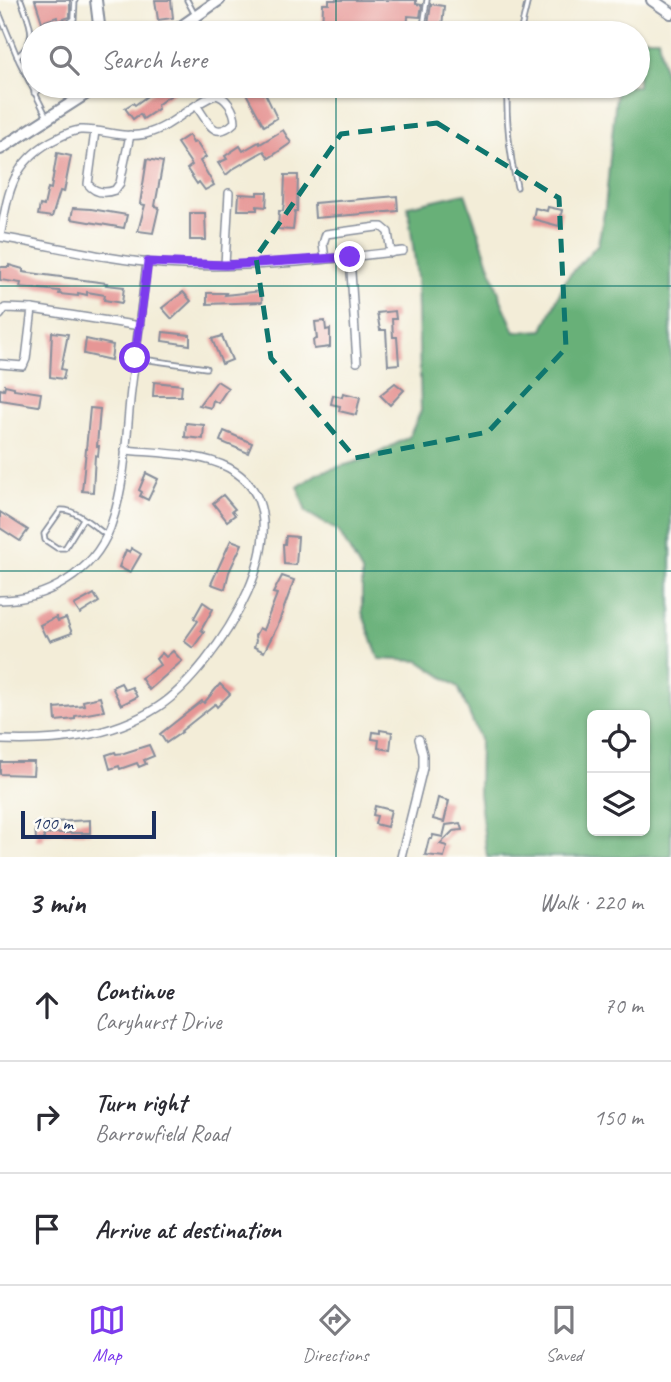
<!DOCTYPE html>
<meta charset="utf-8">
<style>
:root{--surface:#fff;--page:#f7f7f7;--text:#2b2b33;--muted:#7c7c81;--line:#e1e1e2;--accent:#7c3aed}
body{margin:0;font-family:Caveat,sans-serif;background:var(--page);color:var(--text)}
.controls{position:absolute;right:21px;bottom:21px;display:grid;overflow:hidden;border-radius:10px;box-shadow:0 2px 5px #0004}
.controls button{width:63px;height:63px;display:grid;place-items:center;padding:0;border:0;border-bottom:2px solid var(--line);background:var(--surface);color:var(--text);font:35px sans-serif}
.scale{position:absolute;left:21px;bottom:18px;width:135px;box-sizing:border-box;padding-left:7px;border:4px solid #1b2f5e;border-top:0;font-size:19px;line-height:24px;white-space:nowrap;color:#1b2f5e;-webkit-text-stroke:5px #fdfcf7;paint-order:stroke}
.stop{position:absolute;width:21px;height:21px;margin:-16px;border:5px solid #7c3aed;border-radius:50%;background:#fff}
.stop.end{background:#7c3aed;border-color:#fff;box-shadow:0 2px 7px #0008}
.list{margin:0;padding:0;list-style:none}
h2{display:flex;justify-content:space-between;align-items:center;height:91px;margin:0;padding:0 28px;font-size:30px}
h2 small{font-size:23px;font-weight:400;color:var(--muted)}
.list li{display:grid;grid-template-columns:46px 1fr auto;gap:21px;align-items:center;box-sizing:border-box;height:112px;padding:0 28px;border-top:2px solid var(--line)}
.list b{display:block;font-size:26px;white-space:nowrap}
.list p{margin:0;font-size:23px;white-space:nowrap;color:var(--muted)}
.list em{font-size:23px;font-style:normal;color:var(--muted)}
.icon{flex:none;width:38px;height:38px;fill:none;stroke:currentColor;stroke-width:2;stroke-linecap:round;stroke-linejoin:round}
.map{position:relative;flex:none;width:671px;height:857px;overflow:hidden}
.search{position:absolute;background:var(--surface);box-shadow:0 2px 5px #0004;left:21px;right:21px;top:21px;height:77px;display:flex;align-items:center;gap:18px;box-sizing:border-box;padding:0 24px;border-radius:38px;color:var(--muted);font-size:26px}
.sheet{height:427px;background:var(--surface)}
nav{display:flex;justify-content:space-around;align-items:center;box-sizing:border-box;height:98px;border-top:2px solid var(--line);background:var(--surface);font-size:19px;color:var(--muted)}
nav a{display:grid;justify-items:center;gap:4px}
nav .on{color:var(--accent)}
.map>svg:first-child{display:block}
</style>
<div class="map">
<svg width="671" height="857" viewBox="0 0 671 857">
<rect width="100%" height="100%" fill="#fdfcf7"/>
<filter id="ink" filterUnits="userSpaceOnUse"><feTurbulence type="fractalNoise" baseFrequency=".0143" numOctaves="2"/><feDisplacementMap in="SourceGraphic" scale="14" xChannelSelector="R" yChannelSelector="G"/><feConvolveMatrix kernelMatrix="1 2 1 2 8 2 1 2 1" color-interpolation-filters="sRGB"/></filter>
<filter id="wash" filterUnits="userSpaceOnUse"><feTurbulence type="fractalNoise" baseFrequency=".00686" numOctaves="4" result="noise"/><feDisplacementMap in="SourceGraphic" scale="28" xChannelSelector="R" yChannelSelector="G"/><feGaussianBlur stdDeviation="1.57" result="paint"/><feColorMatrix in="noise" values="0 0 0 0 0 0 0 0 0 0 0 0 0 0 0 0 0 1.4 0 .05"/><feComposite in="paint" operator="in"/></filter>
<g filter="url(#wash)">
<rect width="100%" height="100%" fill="#f3edd8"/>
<path fill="#68b078" stroke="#42706b" stroke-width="2" fill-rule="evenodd" d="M638,38H658L671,107V857H487L479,793L480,739L458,687L419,661L379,659L362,612V572L339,532L306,512L298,487L318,473L369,458L409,437L421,411L417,278L408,206L465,193L502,302L515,332L543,330L566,279L598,244L605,208L617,86H638ZM592,715H645V831H592Z"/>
<g id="blocks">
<g fill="#e69695">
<path d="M35,0H70V17L58,21L57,17L42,22Z"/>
<path d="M155,0H171L173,18L158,20Z"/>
<path d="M329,0H416V4L422,5L420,17L408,16L407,33H322L323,4H329Z"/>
<path d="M431,4L444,6L442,27L428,25Z"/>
<path d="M161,86H184L157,105L158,109L143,119L140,114L133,119L125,108L133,103L135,105Z"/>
<path d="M242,86H258L263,94L265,93L277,118L264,126Z"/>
<path d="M283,130L291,143L269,158L264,151L233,169L226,175L218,163L227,159L225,156L240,146L243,151L259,142L260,144Z"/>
<path d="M189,135L193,143L196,142L206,157L200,161L214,185L205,190L199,182L197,184L187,169L192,165L177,143Z"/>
<path d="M57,153L71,156L64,192L60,191L52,217L38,215L40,205L44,206L48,188L51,189Z"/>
<path d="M147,159L163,162L155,206L159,207L153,233L138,231L145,205L140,204Z"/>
<path d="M285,175H298L297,211H295L293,230L278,229L279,211H283L284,202Z"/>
<path d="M257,192H267L266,207L257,206V210H238L239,194L257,195Z"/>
<path d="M397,196L398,211L315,218L314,203Z"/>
<path d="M548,207L562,210L559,226L533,219L535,208L547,211Z"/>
<path d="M73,208L91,209L127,215L124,228L71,219Z"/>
<path d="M190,213H205L206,240H190Z"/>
<path d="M9,265L23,269V272L107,283L106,285L124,287L122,303L104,300L105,295L87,292V295L78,293V296L59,294L60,291L20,287L21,283L0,280V267H9Z"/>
<path d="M261,291L262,302L207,304V293H226L225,295Z"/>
<path d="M183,292L191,301L172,319L162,308Z"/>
<path d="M395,311L396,319H392L393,337H397L399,364L388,365L386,330H380L377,313Z"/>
<path d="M325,321L326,330L330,329V347L314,349L313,340L317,339L315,322Z"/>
<path d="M52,332L68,334L61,369L65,370L63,379L50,377Z"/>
<path d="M163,332L190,335V345L162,341Z"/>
<path d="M222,336L232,360L222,364L212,339Z"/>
<path d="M86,339L113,345L111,360L84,354Z"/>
<path d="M217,381L228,388L218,403L213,400L211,408L199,405Z"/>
<path d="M154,382L182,385L181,396H153Z"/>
<path d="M395,383L404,390L390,405L380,395Z"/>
<path d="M5,385L14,387V389L41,393L39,406L0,400V389L4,390Z"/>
<path d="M343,393L360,397L356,415L339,411L340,406L331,404L333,395L342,397Z"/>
<path d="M90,408L100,409L97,446H99L98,456L95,455L93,492L82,491Z"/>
<path d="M186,423L204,425L203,439L185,437Z"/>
<path d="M224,431L252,443L248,453L220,441Z"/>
<path d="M146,473L158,479L148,500L140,496L142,492L139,490Z"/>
<path d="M223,495L235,509L232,511L235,515L227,521L213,503Z"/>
<path d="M0,512L28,530L20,541L0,528Z"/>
<path d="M286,536L298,537L296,565L284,564L283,544H285Z"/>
<path d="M231,540L242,544L229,572L225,589L211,584Z"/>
<path d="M131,548L141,554L130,573L119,567L126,550L130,552Z"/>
<path d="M282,576L294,580L277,627L264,652L254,647L256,641L255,636L259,628L263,630L277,594L273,593Z"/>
<path d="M94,594L99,602L80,614L74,605Z"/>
<path d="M203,602L213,609L201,630L204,632L193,648L184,641L198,621L194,618Z"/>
<path d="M56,617L58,621L66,618L72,633L50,641L47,635L45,636L40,625Z"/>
<path d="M173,651L182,661L149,690L141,678L160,665L156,659L162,653L166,657Z"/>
<path d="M121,683L125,690L132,687L137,697L121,705L112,687Z"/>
<path d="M220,684L230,694L217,707L215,704L181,731L182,732L166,743L160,734L202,701L204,703Z"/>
<path d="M100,697L104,711L75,716V719L56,721L55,708L84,705L83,701Z"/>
<path d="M380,730L392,732L390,750L378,748L379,740L372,739L373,732L380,733Z"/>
<path d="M149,745L154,756L144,760L146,764L139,767L137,763L120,769L119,766L110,769L106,755L115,752L116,754L124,753Z"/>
<path d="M0,762H34L33,775L0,774Z"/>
<path d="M438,798L449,801L444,822L433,819Z"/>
<path d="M375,806L391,810L387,827L375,824L377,816L373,815Z"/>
<path d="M90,820V833H54L44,835V840H36L35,823Z"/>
<path d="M460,823L462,830L453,831L440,844L447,846L444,857L425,855L429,839H432L433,835L443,837L446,825Z"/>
</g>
</g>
</g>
<g filter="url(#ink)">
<use href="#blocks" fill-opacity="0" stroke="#878e9b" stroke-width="2"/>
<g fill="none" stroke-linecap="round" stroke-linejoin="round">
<g stroke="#878e9b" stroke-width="7">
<g id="service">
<path d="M187,0L194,13"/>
<path d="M0,15L19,61L47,117"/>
<path d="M66,25L74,19L75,0"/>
<path d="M48,33L52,29L66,25L68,33"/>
<path d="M422,33L427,0"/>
<path d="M520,33L528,0"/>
<path d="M17,57C40,38 29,23 21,0"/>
<path d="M507,86C506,121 509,153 517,187"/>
<path d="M34,93L46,86"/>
<path d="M135,358L206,368"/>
<path d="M83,519L65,548H57L45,540L44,534L61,510C76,509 93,526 105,534"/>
</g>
</g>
<g stroke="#878e9b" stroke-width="10">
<g id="minor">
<path d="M95,131L88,184C95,193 104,194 115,190L120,183L130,135"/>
<path d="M0,237C54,246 109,260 163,264C243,270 323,260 403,251"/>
<path d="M0,237C8,196 10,165 50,142C60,137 69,131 80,130C102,129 123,139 145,134C171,128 190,105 215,95C226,96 235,111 235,122C214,142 208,122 196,105"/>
<path d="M350,257L357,362"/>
<path d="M325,259L323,244L326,234L377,227H382L388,232L391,253"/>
<path d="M225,265L229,193"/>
<path d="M32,309L140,326"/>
<path d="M0,315L5,308L32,309L26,359L23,366L0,364"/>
<path d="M0,600C46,600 93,573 110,528C126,485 126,435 131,390C136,348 142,305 147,262"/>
<path d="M0,740C55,742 110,738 158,707C214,671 317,516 229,468C202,453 155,453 125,450"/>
<path d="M401,857L423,768V754L419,739"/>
</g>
</g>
<g stroke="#878e9b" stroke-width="14">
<g id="secondary">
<path d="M96,0L100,33"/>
<path d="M652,0L671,13"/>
<path d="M172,33L219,0"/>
<path d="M0,149L98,86"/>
</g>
</g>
<use href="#service" stroke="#fff" stroke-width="3.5"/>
<use href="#minor" stroke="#fff" stroke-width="7"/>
<use href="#secondary" stroke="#fff" stroke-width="10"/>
</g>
</g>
<g fill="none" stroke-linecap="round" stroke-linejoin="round" filter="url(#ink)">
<path stroke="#7c3aed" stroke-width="9" d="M135,358L148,262L225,265L350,257"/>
</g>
<path fill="none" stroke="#0f766e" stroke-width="5" stroke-dasharray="14 9" stroke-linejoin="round" d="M437,123L559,198L566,348L488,432L355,458L271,358L256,257L341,134Z"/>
<path fill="none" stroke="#0f766e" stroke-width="2" stroke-opacity="0.55" d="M336,0V33M336,86V857M0,286H671M0,571H671"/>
</svg>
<div class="controls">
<button><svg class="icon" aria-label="locate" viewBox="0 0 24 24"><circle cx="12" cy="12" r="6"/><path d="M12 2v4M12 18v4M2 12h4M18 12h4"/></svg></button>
<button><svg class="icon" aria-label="layers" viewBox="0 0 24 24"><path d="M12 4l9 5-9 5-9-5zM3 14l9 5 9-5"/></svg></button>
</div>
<div class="scale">100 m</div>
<div class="stop" style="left:135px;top:358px"></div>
<div class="stop end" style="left:350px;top:257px"></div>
<div class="search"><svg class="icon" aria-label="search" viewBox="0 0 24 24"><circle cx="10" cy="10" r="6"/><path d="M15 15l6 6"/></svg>Search here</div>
</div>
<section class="sheet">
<h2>3 min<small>Walk · 220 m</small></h2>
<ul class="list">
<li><svg class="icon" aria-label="ahead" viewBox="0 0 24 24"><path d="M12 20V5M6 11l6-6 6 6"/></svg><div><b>Continue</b><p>Caryhurst Drive</p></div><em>70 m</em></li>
<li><svg class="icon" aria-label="right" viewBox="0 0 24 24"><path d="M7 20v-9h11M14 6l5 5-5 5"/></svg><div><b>Turn right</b><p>Barrowfield Road</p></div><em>150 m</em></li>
<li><svg class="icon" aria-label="arrive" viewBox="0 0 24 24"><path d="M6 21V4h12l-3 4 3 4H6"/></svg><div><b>Arrive at destination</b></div></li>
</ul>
</section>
<nav>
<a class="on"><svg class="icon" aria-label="map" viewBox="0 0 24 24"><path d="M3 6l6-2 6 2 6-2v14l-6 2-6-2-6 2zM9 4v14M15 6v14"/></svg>Map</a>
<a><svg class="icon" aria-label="directions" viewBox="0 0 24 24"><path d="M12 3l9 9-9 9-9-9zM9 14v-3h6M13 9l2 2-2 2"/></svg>Directions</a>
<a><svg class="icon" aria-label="saved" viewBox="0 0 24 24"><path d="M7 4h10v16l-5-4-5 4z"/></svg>Saved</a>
</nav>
